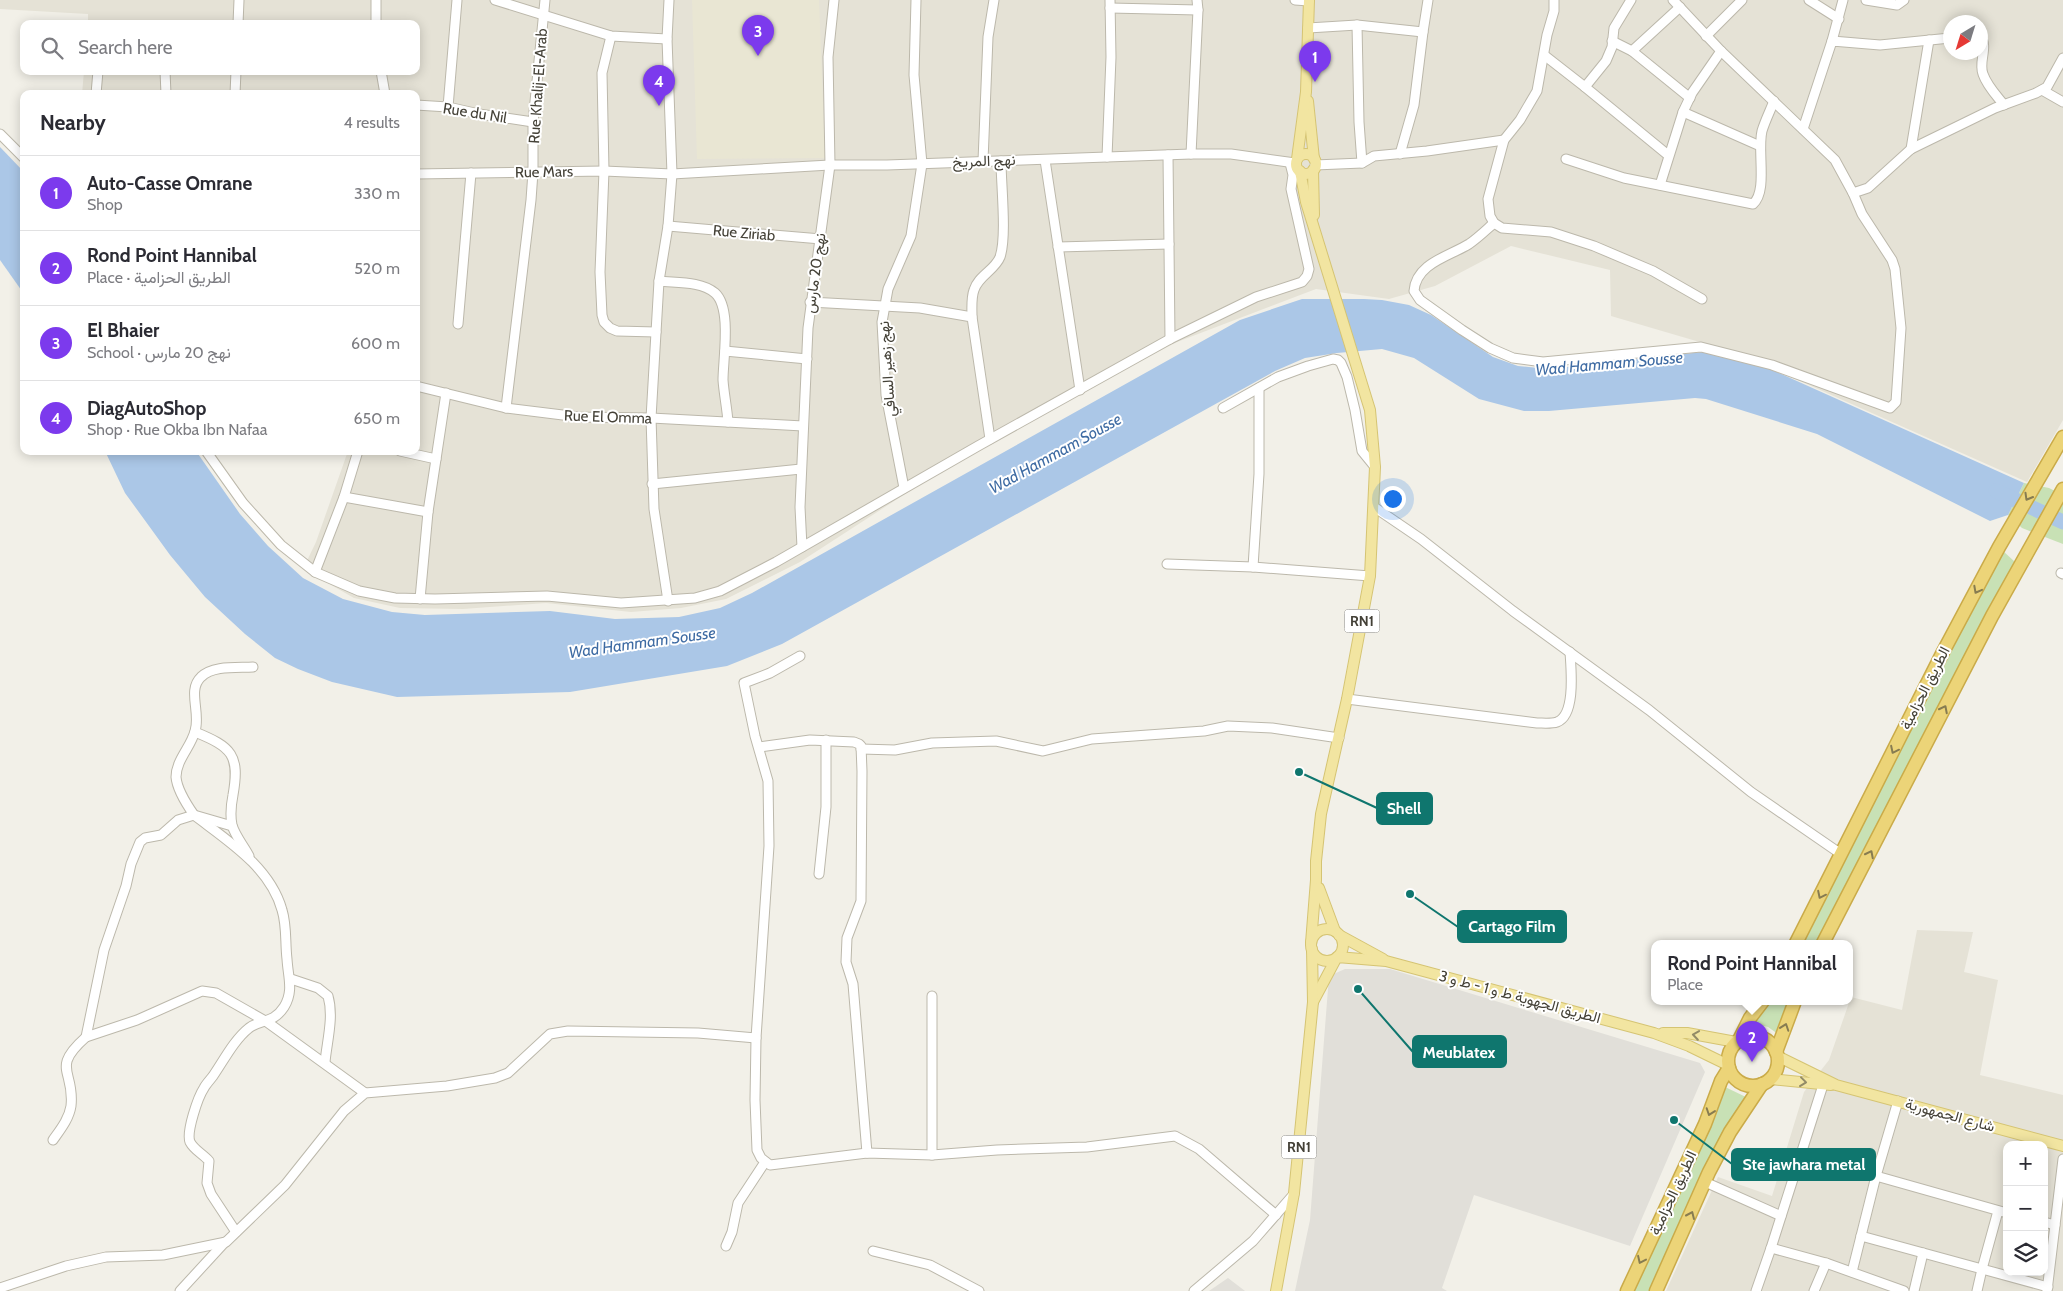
<!DOCTYPE html>
<meta charset="utf-8">
<style>
:root{--surface:#fff;--page:#f2f2f3;--text:#2b2b33;--muted:#7c7c81;--line:#e1e1e2;--accent:#7c3aed}
body{margin:0;font-family:Cabin,Vazirmatn,sans-serif;background:var(--page);color:var(--text)}
.controls{position:absolute;right:15px;bottom:15px;display:grid;overflow:hidden;border-radius:10px;box-shadow:0 2px 12px #0003}
.controls button{width:45px;height:45px;display:grid;place-items:center;padding:0;border:0;border-bottom:1px solid var(--line);background:var(--surface);color:var(--text);font:25px sans-serif}
.compass{position:absolute;left:1943px;top:15px;width:45px;height:45px;border-radius:50%;background:var(--surface);box-shadow:0 2px 12px #0003;rotate:218deg}
.you{position:absolute;left:1392px;top:498px;width:18px;height:18px;margin:-12px;border:4px solid #fff;border-radius:50%;background:#1a73e8;box-shadow:0 0 0 8px #1a73e833}
.badge{display:grid;place-items:center;width:32px;height:32px;border-radius:50%;background:var(--accent);color:#fff;font-size:16px;font-weight:700}
.pin{position:absolute;translate:-50% -41px;filter:drop-shadow(0 1px 2px #0008)}
.pin::after{content:'';position:absolute;top:26px;width:18px;height:15px;background:inherit;clip-path:polygon(0 0,100% 0,50% 100%)}
.popup{position:absolute;left:1651px;top:940px;width:202px;height:65px;box-sizing:border-box;display:grid;place-content:center;border-radius:10px;background:var(--surface);filter:drop-shadow(0 1px 4px #0005);font-size:16px;white-space:nowrap;color:var(--muted)}
.popup b{font-size:19px;color:var(--text)}
.popup::after{content:'';position:absolute;left:50%;top:100%;margin-left:-10px;border:10px solid transparent;border-top-color:var(--surface)}
.list{margin:0;padding:0;list-style:none}
h2{display:flex;justify-content:space-between;align-items:center;height:65px;margin:0;padding:0 20px;font-size:21px}
h2 small{font-size:16px;font-weight:400;color:var(--muted)}
.list li{display:grid;grid-template-columns:32px 1fr auto;gap:15px;align-items:center;box-sizing:border-box;height:75px;padding:0 20px;border-top:1px solid var(--line)}
.list b{display:block;font-size:19px;white-space:nowrap}
.list p{margin:0;font-size:16px;white-space:nowrap;color:var(--muted)}
.list em{font-size:16px;font-style:normal;color:var(--muted)}
.icon{flex:none;width:28px;height:28px;fill:none;stroke:currentColor;stroke-width:2;stroke-linecap:round;stroke-linejoin:round}
.map{position:relative;flex:none;width:2063px;height:1291px;overflow:hidden}
.search{position:absolute;background:var(--surface);box-shadow:0 2px 12px #0003;left:20px;top:20px;width:400px;height:55px;display:flex;align-items:center;gap:12px;box-sizing:border-box;padding:0 18px;border-radius:10px;color:var(--muted);font-size:19px}
.panel{position:absolute;background:var(--surface);box-shadow:0 2px 12px #0003;left:20px;top:90px;width:400px;height:365px;border-radius:10px}
.map>svg:first-child{display:block}
</style>
<div class="map">
<svg width="2063" height="1291" viewBox="0 0 2063 1291">
<rect width="100%" height="100%" fill="#f2f0e8"/>
<g fill="#e5e2d6" fill-rule="evenodd">
<path d="M0,0H2063V420L2027,482L1737,353L1611,316L1610,270L1511,246L1435,286L1389,299L1316,289L1177,342L990,439L800,562L726,599L681,608L631,612L546,603L463,609L400,608L354,598L303,569L316,542L348,451H416V94H82L84,71H416V24H88V14L0,9ZM1950,22H1980V52H1950Z"/>
<path d="M1917,930L1973,932L1964,972L1998,980L1980,1075L2063,1095V1291H1666L1718,1177L1772,1196L1804,1092L1829,1060L1851,997L1902,1010ZM2007,1145H2044V1272H2007Z"/>
</g>
<g fill="#e1dfd9">
<path d="M1345,969H1390L1700,1063L1705,1072L1630,1246L1474,1195L1442,1288L1447,1291H1295L1310,1220L1329,976Z"/>
<path d="M1228,1278L1245,1291H1209Z"/>
</g>
<path fill="#e9e6d3" d="M692,0H819L825,158L697,159Z"/>
<g fill="#c8e1b5">
<path d="M2024,483L2049,488L2063,495V544L2022,528L2008,515Z"/>
<path d="M2003,551L2015,562L1818,943H1802L1970,613Z"/>
<path d="M1769,1001H1790L1778,1034L1768,1027L1753,1023Z"/>
<path d="M1723,1086L1748,1098L1651,1291H1632Z"/>
</g>
<g fill="#abc7e7">
<path d="M0,147L24,172V294L0,260Z"/>
<path d="M1302,299H1364L1382,300L1409,305L1431,315L1493,357L1518,366L1548,369L1702,352L1770,369L2024,483L2008,515L1990,521L1817,434L1706,399L1695,398L1549,411H1524L1479,399L1414,358L1382,349L1337,353L1305,358L1275,371L782,644L727,666L570,692L397,697L332,682L298,669L275,658L245,634L205,597L170,555L149,526L125,493L105,451H196L240,514L268,546L303,578L343,599L392,612L425,615L550,611L615,619L679,617L720,608L752,593L1240,320Z"/>
</g>
<g fill="none" stroke-linecap="round" stroke-linejoin="round">
<path stroke="#abc7e7" stroke-width="15" d="M1996,491L2063,522"/>
<g stroke="#bcb8ab" stroke-width="11">
<g id="minor">
<path d="M376,0V24"/>
<path d="M495,0L611,36L667,39"/>
<path d="M1295,0L1309,1"/>
<path d="M1554,0V11L1547,35L1537,91L1520,120L1504,140L1488,199L1490,216L1494,223L1502,228L1551,232L1594,246L1653,271L1702,299"/>
<path d="M1673,0L1721,51L1835,160L1853,193L1868,188L1911,149L1995,108L2036,93L2047,87L2063,58"/>
<path d="M1809,0L1839,19"/>
<path d="M1866,0L1897,5L1904,0"/>
<path d="M1110,8L1198,10"/>
<path d="M238,24L239,0"/>
<path d="M1357,25L1359,122L1362,163"/>
<path d="M1308,28L1357,25L1423,32"/>
<path d="M1980,35C1989,48 1978,61 1983,74C1987,86 1997,96 2004,105"/>
<path d="M611,36L602,73L604,171L600,272L602,315L604,322L610,328L617,331L656,332"/>
<path d="M1706,36L1742,0"/>
<path d="M1612,41L1632,51L1690,98"/>
<path d="M1832,41L1843,0"/>
<path d="M1632,51L1680,7"/>
<path d="M1544,55L1585,87L1606,61L1612,47L1614,28L1631,0"/>
<path d="M165,71L166,94"/>
<path d="M381,71L385,94"/>
<path d="M1585,87L1668,155"/>
<path d="M2042,90L2063,102"/>
<path d="M96,94L98,71"/>
<path d="M235,94L236,71"/>
<path d="M416,105L448,107L479,114L533,122"/>
<path d="M448,107L457,0"/>
<path d="M1683,112L1760,146"/>
<path d="M1803,129L1832,41L1880,45L1950,38"/>
<path d="M0,134L24,158"/>
<path d="M1911,149L1929,40"/>
<path d="M1191,154L1198,10L1197,0"/>
<path d="M1400,154L1414,105L1423,32L1428,0"/>
<path d="M1168,155L1170,339"/>
<path d="M1107,157L1111,57L1110,0"/>
<path d="M1566,159L1624,178L1753,204C1768,191 1757,151 1762,131C1765,121 1770,111 1774,101"/>
<path d="M1045,160L1080,390"/>
<path d="M983,161L988,37L994,0"/>
<path d="M1315,165L1362,163L1374,156L1427,151L1504,140"/>
<path d="M416,174L604,171L672,174L830,165H887L1191,154H1231L1295,163"/>
<path d="M1660,185L1683,112L1692,93L1721,51"/>
<path d="M1494,223C1486,230 1478,238 1469,244C1450,256 1416,263 1414,291L1420,300L1462,330L1490,348L1513,358L1543,362L1701,347L1772,365L1890,408L1896,402L1901,328L1895,269L1892,260L1862,214L1853,193"/>
<path d="M668,226L821,239"/>
<path d="M1058,247L1169,244"/>
<path d="M659,281C676,283 701,281 715,293C732,308 723,359 723,380C724,394 727,408 728,422"/>
<path d="M810,302L920,308L972,317L990,439"/>
<path d="M972,317C972,308 971,298 974,290C978,276 995,270 1000,257C1007,237 1001,184 1001,161"/>
<path d="M458,324L471,173"/>
<path d="M725,351L807,359"/>
<path d="M416,386L506,408L579,417L651,418L803,426"/>
<path d="M506,408L531,200L533,172V122L545,0"/>
<path d="M1223,408L1278,377L1308,366L1333,359L1338,360L1341,363L1347,377L1355,410L1362,451L1375,467"/>
<path d="M206,451L243,503L281,545L315,572L359,591L395,598L435,599L547,596L621,603L695,598L720,591L776,562L978,446L1170,339L1256,297L1302,282L1307,276L1309,269L1291,189L1293,175L1290,163"/>
<path d="M400,451L436,459"/>
<path d="M652,484L801,469"/>
<path d="M904,488L886,395L882,322L888,289L911,236L922,164L914,75L916,0"/>
<path d="M344,497L428,512"/>
<path d="M1374,507L1421,539L1513,611L1649,710L1751,792L1841,854"/>
<path d="M802,547L800,507L808,328L830,165L828,57L834,0"/>
<path d="M1167,564L1253,567L1370,576"/>
<path d="M1253,567L1259,474V388"/>
<path d="M315,572L344,497L358,451"/>
<path d="M2061,573L2063,574"/>
<path d="M420,599L428,512L446,393"/>
<path d="M668,601L654,509L651,418L659,281L668,226L672,174L667,39L669,0"/>
<path d="M1347,699L1537,723C1543,723 1551,724 1557,722C1576,715 1571,669 1570,652"/>
<path d="M195,732C232,747 240,755 233,795C231,805 230,815 232,825C235,836 244,846 249,856"/>
<path d="M759,747L810,740L854,742L859,744L861,746L862,771L861,901L847,938L846,962L853,984L867,1153"/>
<path d="M861,749L895,750L932,743L996,741L1043,751L1092,739L1204,731L1228,726L1272,728L1339,738"/>
<path d="M819,874L826,807V740"/>
<path d="M291,979L318,988L328,996C334,1017 327,1041 325,1062"/>
<path d="M86,1037L104,950L126,886L131,864L140,842L145,838L161,835L178,820L194,815L232,826"/>
<path d="M756,1038L755,1100L757,1150L761,1158L770,1165L867,1153L932,1155L997,1150L1087,1147L1175,1136L1199,1149L1276,1215"/>
<path d="M53,1140C60,1130 69,1119 71,1106C75,1070 50,1069 86,1037L137,1020L202,991L216,993L267,1022L365,1093"/>
<path d="M932,1155V996"/>
<path d="M1876,1176L2007,1213"/>
<path d="M1705,1182L1781,1216"/>
<path d="M1998,1211L1982,1269L2048,1287"/>
<path d="M2044,1222L2055,1225"/>
<path d="M236,1232L211,1194L207,1183L209,1161C203,1154 194,1150 190,1142C186,1132 198,1097 204,1088C206,1084 210,1080 213,1076C224,1060 234,1040 249,1028C261,1019 273,1024 284,1007C294,991 288,977 287,959C285,943 287,926 282,910C270,867 228,841 194,815C187,805 177,790 176,777C176,760 191,747 195,731C201,713 187,690 201,677C213,665 238,668 253,667"/>
<path d="M1861,1236L1982,1269L1977,1291"/>
<path d="M726,1246L732,1232L738,1203L765,1162"/>
<path d="M1771,1248L1826,1263L1904,1291"/>
<path d="M873,1251L930,1265L979,1291"/>
<path d="M1852,1272L1876,1176L1898,1101"/>
<path d="M0,1288L66,1266L106,1257L163,1255L226,1242L285,1185L344,1111L365,1093L447,1086L495,1078L508,1073L550,1034L568,1031L698,1033L756,1038L769,846L768,781L755,736L744,683L770,673L800,656"/>
<path d="M180,1291L225,1242"/>
<path d="M1194,1291L1253,1241L1294,1194"/>
<path d="M1756,1291L1771,1248L1823,1085"/>
<path d="M1814,1291L1826,1263"/>
<path d="M1914,1291L1923,1253"/>
<path d="M2047,1291L2063,1159"/>
</g>
</g>
<g stroke="#d5c473" stroke-width="12">
<g id="major">
<path d="M1308,101L1314,159"/>
<circle cx="1306" cy="164" r="10"/>
<path d="M1297,159L1306,92L1309,0"/>
<path d="M1313,170L1314,215"/>
<path d="M1300,171L1306,202L1370,410L1375,467L1370,576L1347,699L1321,814L1316,861V880L1311,943"/>
<path d="M1319,888L1335,931"/>
<circle cx="1327" cy="945" r="16"/>
<path d="M1339,935L1383,959"/>
<path d="M1313,1002L1337,957L1386,961L1654,1033L1689,1046L1728,1065"/>
<path d="M1663,1033H1687L1736,1042"/>
<path d="M1777,1056L1836,1085L2063,1146"/>
<path d="M1770,1079L1831,1085"/>
<path d="M1276,1291L1294,1193L1313,1002L1312,949"/>
</g>
</g>
<g stroke="#caab49" stroke-width="15">
<g id="highway">
<path d="M1796,943L1943,652L1999,547L2063,437"/>
<path d="M1823,943L1992,616L2063,489"/>
<circle cx="1753" cy="1061" r="25"/>
<path d="M1739,1040L1750,1018L1763,1001"/>
<path d="M1776,1052L1795,1001"/>
<path d="M1627,1291L1705,1124L1721,1081L1729,1068"/>
<path d="M1656,1291L1709,1172L1730,1132L1762,1084"/>
</g>
</g>
<use href="#minor" stroke="#fff" stroke-width="9"/>
<use href="#major" stroke="#f2e5a1" stroke-width="10"/>
<use href="#highway" stroke="#ecd478" stroke-width="12"/>
</g>
<defs><path id="oneway-chevron" d="M-2-3.5L2.5 0L-2 3.5" fill="none" stroke-width="1.6" stroke-linecap="round" stroke-linejoin="round" transform="scale(1.25)"/></defs>
<g stroke="#877c51">
<use href="#oneway-chevron" transform="translate(2028 497) rotate(120)"/>
<use href="#oneway-chevron" transform="translate(1977 590) rotate(118)"/>
<use href="#oneway-chevron" transform="translate(1944 709) rotate(-63)"/>
<use href="#oneway-chevron" transform="translate(1894 750) rotate(116)"/>
<use href="#oneway-chevron" transform="translate(1870 854) rotate(-63)"/>
<use href="#oneway-chevron" transform="translate(1821 895) rotate(116)"/>
<use href="#oneway-chevron" transform="translate(1785 1027) rotate(-71)"/>
<use href="#oneway-chevron" transform="translate(1710 1112) rotate(109)"/>
<use href="#oneway-chevron" transform="translate(1691 1215) rotate(-66)"/>
<use href="#oneway-chevron" transform="translate(1641 1260) rotate(115)"/>
</g>
<g stroke="#928b67">
<use href="#oneway-chevron" transform="translate(1696 1035) rotate(-172)"/>
<use href="#oneway-chevron" transform="translate(1803 1082) rotate(7)"/>
</g>
<g text-anchor="middle" stroke-width="4" stroke-linejoin="round" paint-order="stroke">
<g fill="#fff" stroke="#7c7a73" stroke-width="1">
<rect x="1344.5" y="609.5" width="35" height="23" rx="4"/>
<rect x="1281.5" y="1135.5" width="35" height="23" rx="4"/>
</g>
<g font-size="14" font-weight="bold" fill="#444137">
<text x="1362" y="626">RN1</text>
<text x="1299" y="1152">RN1</text>
</g>
<g font-size="15" fill="#444137" stroke="#fff">
<text transform="translate(538 86) rotate(-86)" y="5">Rue Khalij-El-Arab</text>
<text transform="translate(475 113) rotate(9)" y="5">Rue du Nil</text>
<text transform="translate(984 161) rotate(-2)" y="5">نهج المريخ</text>
<text transform="translate(544 172) rotate(-1)" y="5">Rue Mars</text>
<text transform="translate(744 233) rotate(5)" y="5">Rue Ziriab</text>
<text transform="translate(815 273) rotate(-82)" y="5">نهج 20 مارس</text>
<text transform="translate(887 369) rotate(-94)" y="5">نهج زهير السافي</text>
<text transform="translate(608 417) rotate(2)" y="5">Rue El Omma</text>
<text transform="translate(1925 688) rotate(-63)" y="5">الطريق الحزامية</text>
<text transform="translate(1520 997) rotate(15)" y="5">الطريق الجهوية ط و 1 - ط و 3</text>
<text transform="translate(1950 1115) rotate(15)" y="5">شارع الجمهورية</text>
<text transform="translate(1673 1193) rotate(-65)" y="5">الطريق الحزامية</text>
</g>
<g font-size="16" font-style="italic" fill="#3e6ba3" stroke="#fff">
<text transform="translate(1609 363) rotate(-5)" y="6">Wad Hammam Sousse</text>
<text transform="translate(1055 453) rotate(-29)" y="6">Wad Hammam Sousse</text>
<text transform="translate(642 642) rotate(-8)" y="6">Wad Hammam Sousse</text>
</g>
</g>
<path fill="none" stroke="#0f766e" stroke-width="2" d="M1299 772L1377 808M1410 894L1458 927M1358 989L1413 1052M1674 1120L1732 1164"/>
<g fill="#0f766e" stroke="#fff" stroke-width="2">
<circle cx="1299" cy="772" r="5"/>
<circle cx="1410" cy="894" r="5"/>
<circle cx="1358" cy="989" r="5"/>
<circle cx="1674" cy="1120" r="5"/>
</g>
<g fill="#0f766e" stroke="#0f766e" stroke-width="2">
<rect x="1377" y="793" width="55" height="31" rx="5"/>
<rect x="1458" y="911" width="108" height="31" rx="5"/>
<rect x="1413" y="1036" width="93" height="31" rx="5"/>
<rect x="1732" y="1149" width="143" height="31" rx="5"/>
</g>
<g font-size="16" text-anchor="middle" font-weight="bold" fill="#fff">
<text x="1404" y="814">Shell</text>
<text x="1512" y="932">Cartago Film</text>
<text x="1459" y="1058">Meublatex</text>
<text x="1804" y="1170">Ste jawhara metal</text>
</g>
</svg>
<div class="controls">
<button>+</button>
<button>−</button>
<button><svg class="icon" aria-label="layers" viewBox="0 0 24 24"><path d="M12 4l9 5-9 5-9-5zM3 14l9 5 9-5"/></svg></button>
</div>
<svg class="compass" viewBox="-18 -18 36 36"><path d="M0-13l5 13h-10z" fill="#e53935"/><path d="M0 13l5-13h-10z" fill="#7c7c81"/></svg>
<div class="you"></div>
<div class="pin badge" style="left:1315px;top:82px">1</div>
<div class="pin badge" style="left:1752px;top:1062px">2</div>
<div class="popup"><b>Rond Point Hannibal</b>Place</div>
<div class="pin badge" style="left:758px;top:56px">3</div>
<div class="pin badge" style="left:659px;top:106px">4</div>
<div class="search"><svg class="icon" aria-label="search" viewBox="0 0 24 24"><circle cx="10" cy="10" r="6"/><path d="M15 15l6 6"/></svg>Search here</div>
<section class="panel">
<h2>Nearby<small>4 results</small></h2>
<ul class="list">
<li><span class="badge">1</span><div><b>Auto-Casse Omrane</b><p>Shop</p></div><em>330 m</em></li>
<li><span class="badge">2</span><div><b>Rond Point Hannibal</b><p>Place · الطريق الحزامية</p></div><em>520 m</em></li>
<li><span class="badge">3</span><div><b>El Bhaier</b><p>School · نهج 20 مارس</p></div><em>600 m</em></li>
<li><span class="badge">4</span><div><b>DiagAutoShop</b><p>Shop · Rue Okba Ibn Nafaa</p></div><em>650 m</em></li>
</ul>
</section>
</div>
